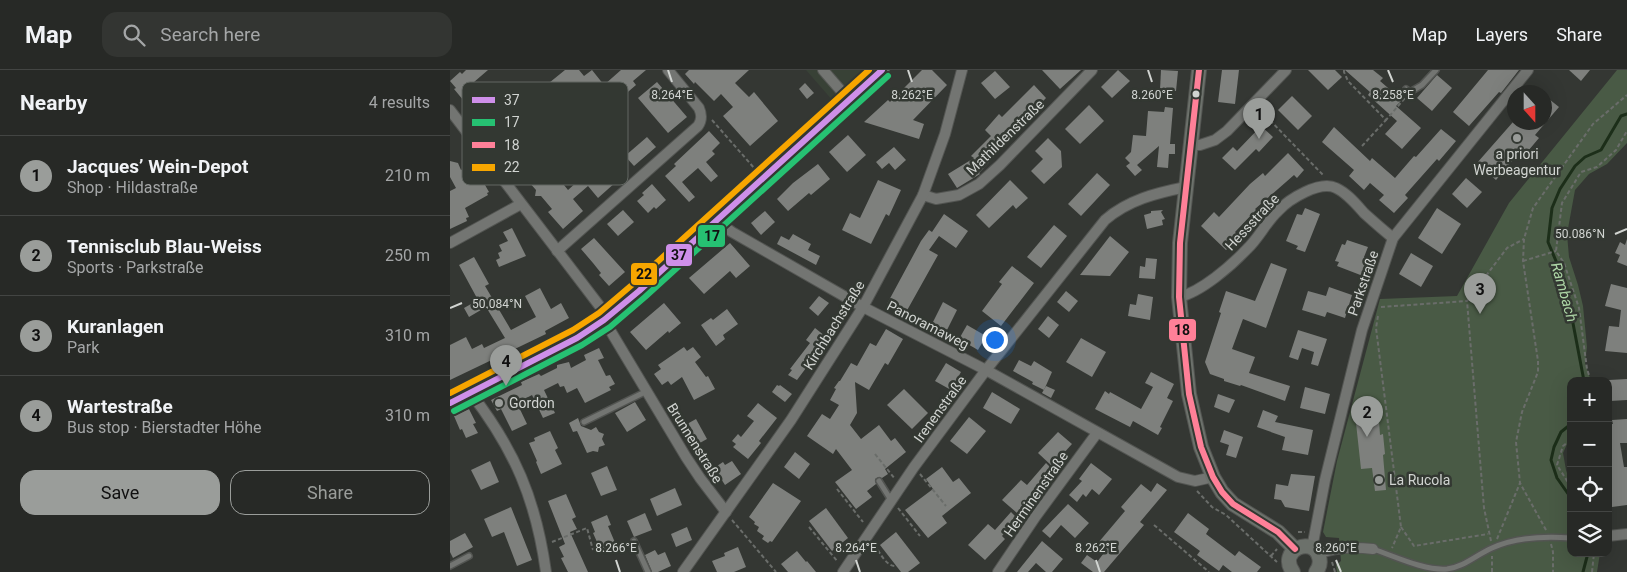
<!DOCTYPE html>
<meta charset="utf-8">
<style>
:root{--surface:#272926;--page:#333532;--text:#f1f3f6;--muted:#a4a6a7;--line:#434543;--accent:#9a9d9a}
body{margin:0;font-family:Roboto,sans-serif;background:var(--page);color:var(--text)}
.controls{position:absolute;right:15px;bottom:15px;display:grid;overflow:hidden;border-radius:10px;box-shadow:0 5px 20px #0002}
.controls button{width:45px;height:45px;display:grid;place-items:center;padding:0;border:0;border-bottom:1px solid var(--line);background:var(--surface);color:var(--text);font:25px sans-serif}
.compass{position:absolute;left:1057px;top:15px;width:45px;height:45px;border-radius:50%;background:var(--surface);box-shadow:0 5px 20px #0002;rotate:159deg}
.you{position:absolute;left:544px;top:269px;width:18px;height:18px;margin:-12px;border:4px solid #fff;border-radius:50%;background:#1a73e8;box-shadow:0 0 0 8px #1a73e833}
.badge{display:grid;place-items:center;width:32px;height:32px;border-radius:50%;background:var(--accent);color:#111;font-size:16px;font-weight:700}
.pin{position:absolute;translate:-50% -41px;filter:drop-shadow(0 1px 2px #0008)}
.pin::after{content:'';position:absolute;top:26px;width:18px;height:15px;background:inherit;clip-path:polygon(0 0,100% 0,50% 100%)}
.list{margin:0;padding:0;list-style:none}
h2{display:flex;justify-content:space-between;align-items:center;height:65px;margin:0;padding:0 20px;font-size:21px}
h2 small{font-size:16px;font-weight:400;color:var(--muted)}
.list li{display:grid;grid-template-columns:32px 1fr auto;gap:15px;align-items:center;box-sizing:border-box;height:80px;padding:0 20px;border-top:1px solid var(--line)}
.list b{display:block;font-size:19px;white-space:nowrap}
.list p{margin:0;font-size:16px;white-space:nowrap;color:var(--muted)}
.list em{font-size:16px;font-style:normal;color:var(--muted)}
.actions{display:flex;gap:10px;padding:15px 20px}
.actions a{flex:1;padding:11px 0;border:1px solid var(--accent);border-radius:15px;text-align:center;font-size:18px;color:var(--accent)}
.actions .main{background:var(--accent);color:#111}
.icon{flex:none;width:28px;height:28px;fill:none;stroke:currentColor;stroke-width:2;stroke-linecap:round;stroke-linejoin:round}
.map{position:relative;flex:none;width:1177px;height:502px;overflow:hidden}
header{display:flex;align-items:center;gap:30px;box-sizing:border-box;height:70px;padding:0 25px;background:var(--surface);border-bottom:1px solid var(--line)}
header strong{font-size:24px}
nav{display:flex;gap:28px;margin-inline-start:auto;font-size:18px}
.search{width:350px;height:45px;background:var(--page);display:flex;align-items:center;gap:12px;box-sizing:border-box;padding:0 18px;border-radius:15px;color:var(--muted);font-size:19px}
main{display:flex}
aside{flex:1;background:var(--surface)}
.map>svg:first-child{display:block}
</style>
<header>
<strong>Map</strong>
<div class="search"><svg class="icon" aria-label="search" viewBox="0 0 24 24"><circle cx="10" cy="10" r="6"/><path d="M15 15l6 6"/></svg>Search here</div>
<nav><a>Map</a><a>Layers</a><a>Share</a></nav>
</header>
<main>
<aside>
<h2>Nearby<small>4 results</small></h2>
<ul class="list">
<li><span class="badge">1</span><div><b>Jacques’ Wein-Depot</b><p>Shop · Hildastraße</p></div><em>210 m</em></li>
<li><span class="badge">2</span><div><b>Tennisclub Blau-Weiss</b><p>Sports · Parkstraße</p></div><em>250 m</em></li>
<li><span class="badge">3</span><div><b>Kuranlagen</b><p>Park</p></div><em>310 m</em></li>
<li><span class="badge">4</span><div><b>Wartestraße</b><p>Bus stop · Bierstadter Höhe</p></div><em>310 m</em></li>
</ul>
<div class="actions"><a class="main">Save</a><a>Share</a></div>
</aside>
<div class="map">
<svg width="1177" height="502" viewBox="0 0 1177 502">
<rect width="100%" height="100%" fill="#343733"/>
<path fill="#384136" d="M356,0H415L383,31Z"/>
<path fill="#495a45" d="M1167,0H1177V73L1157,94L1139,104L1125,120L1117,164L1119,187L1128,215L1133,236L1137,277L1135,293L1141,311H1121V365L1113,383L1116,400L1121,415V483H1150L1147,502H887L886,495L891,491L889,468L876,467L873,462L887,391L930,229L1007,226L1059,133Z"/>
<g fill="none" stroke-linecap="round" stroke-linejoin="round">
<g stroke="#1c2e19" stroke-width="3">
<path d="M1134,311L1118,227L1109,207L1106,191L1098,172L1102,138L1110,119L1125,96L1135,87L1151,80L1171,46L1177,44"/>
<path d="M1121,354L1111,362L1104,377L1101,390L1107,408L1121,428"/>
<path d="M1133,502L1138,483"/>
</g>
</g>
<g fill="#7e807d">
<path d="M16,0H38L24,12L55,48L68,36L81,52L52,77L4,19L6,18L0,11L10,2L12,4Z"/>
<path d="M115,0H129L134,6L142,0L154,15L171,0H196L183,11L186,15L137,57L114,31L109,35L94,17Z"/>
<path d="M239,0H299L285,13L299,27L304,22L328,51L300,76L273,46L283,37L271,24L264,31L245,12L244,14L235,4Z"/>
<path d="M472,0H482L497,15L463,50L474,54L469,69L414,52L438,30L440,32Z"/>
<path d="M592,0H631L610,19Z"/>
<path d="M668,0L680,11L662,28L651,17Z"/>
<path d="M711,0L728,1L726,21L710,20Z"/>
<path d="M772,0H789L785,34L768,32Z"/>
<path d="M858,0H885L892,7L878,20Z"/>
<path d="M895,0H923L933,8L930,11L952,30L946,36L971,58L952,79L935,64L947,51L918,25L920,22Z"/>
<path d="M1038,0H1069L1051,23L1049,22L1019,56L1003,42Z"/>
<path d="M1119,0H1140L1131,11Z"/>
<path d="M545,1L560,17L545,29L531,13Z"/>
<path d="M987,5L1002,18L982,41L967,28Z"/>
<path d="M207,12L237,47L218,63L188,28Z"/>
<path d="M355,13L364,23L357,29L349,19Z"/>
<path d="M584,15L596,28L543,84L545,86L529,103L530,104L507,118L498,104L524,88L521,86L541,66L535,60L549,44L552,47Z"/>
<path d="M1094,25L1109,37L1085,65L1089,68L1072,88L1068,84L1046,110L1027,93L1063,52H1094Z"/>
<path d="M842,26L862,46L848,60L828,40Z"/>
<path d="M639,35L654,51L630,74L615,59Z"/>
<path d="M715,37L723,38L720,74H725V84H719L718,98L707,97L709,76L687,95L692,100L685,106L676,96L680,93L675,88L681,82L683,65L696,66L698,41L714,42Z"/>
<path d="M811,56L823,67L809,82L806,79L785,100L772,88L783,77L787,81Z"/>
<path d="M884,57L920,91L922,88L945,108L964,86L966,87L991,59L1006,71L989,91L987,89L955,125L958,128L944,143L929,130L934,125L920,113L914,120L899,106L904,100L872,72Z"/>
<path d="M259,61L270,73L262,81L265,84L256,92L268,106L261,112L248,98L232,112L245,127L239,132L215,106L226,96L224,94Z"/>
<path d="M398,65L416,85L397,102L379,82Z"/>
<path d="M197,67L206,77L184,96L175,86Z"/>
<path d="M598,68L611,81L612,97L594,114L581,101L593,89L585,81Z"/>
<path d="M137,70L144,79L142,110L155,99L166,112L148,128L138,116L123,129L133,141L113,159L98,142L102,139L91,126H85L86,120L63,94L78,81L96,103L101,99L118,120L137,103L129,93H126L127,90L121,84L128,78V75L130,76Z"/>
<path d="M444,77L456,90L445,100L439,93L432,99L426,92Z"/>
<path d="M170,80L178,89L170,95L163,86Z"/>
<path d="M838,83L854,100L847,108L844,105L805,139L806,140L785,162L789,167L776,180L751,156L764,142L769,147L800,114L813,103L815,106Z"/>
<path d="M0,91L8,93L11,100L20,95L27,110L31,108L39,122L37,123L38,125L15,138L19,147L16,148L17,151L0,159V121L6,118L0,107Z"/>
<path d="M368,94L380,109L361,125L359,123L338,141L327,129L343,113Z"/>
<path d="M647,103L660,115L631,146L618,134Z"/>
<path d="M1016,108L1032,122L1017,138L1002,124Z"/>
<path d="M428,110L451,120L439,146L436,144L421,174L392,160L400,143L410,148Z"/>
<path d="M560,110L578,128L566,139L563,135L539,158L526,145Z"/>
<path d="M202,114L216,130L206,139L204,137L198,143L187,131L194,125L192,123Z"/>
<path d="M855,138L870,144L855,182L846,179L848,176L836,171L847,144L852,145Z"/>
<path d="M987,138L1011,154L992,184L968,168Z"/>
<path d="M173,140L184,152L168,166L157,154Z"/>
<path d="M713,140L711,142L715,149L712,150L713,155L697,159L694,145L701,143V141Z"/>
<path d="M315,141L325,152L311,165L301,153Z"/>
<path d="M494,144L518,161L506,178L489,166L479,180L488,185L455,244L437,234L471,171L479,160L482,162Z"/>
<path d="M604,155L617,166L591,198L577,187Z"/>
<path d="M62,158L76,186L49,197L46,190L50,188L48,183L52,181L49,175L58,171L53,162Z"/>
<path d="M343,164L361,174L358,180L370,186L366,195L327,174L331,166L339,170Z"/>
<path d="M660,166L679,182L660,206L630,205Z"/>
<path d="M144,168L175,202L159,216L149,205L151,203L143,193L131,179Z"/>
<path d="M1177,169V196L1167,192L1170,185L1165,183L1170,172L1175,175Z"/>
<path d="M897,170L918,177L914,187L920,190L913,206L887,196L889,192L885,191L892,174L895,175Z"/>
<path d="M280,173L300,196L286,208L280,201L254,224L239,208Z"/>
<path d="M961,183L983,196L971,217L949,204Z"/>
<path d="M24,187L39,214L35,216L61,260L86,247L75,226L90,218L101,239L111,233L119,248L95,261L96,264L0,310V275L16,267L22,279L32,274L34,278L55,268L36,237L19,247L14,238L28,230L9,195Z"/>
<path d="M696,188L707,189L705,209L689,208L690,196L695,197Z"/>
<path d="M821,193L837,199L816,258L793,249L782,279L805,287L799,303L840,316L835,331L791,315L790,316L774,311V309L760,304L755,292L771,243L769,242L776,221L805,231Z"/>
<path d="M562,196L584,213L551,256L532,241L552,214L549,212Z"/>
<path d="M1161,214L1177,218V283L1155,281L1159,256L1169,257L1171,240L1155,236Z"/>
<path d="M879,217L902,225L895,248L877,242L875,247L852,240L858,221L876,226Z"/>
<path d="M616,221L628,231L619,242L607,232Z"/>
<path d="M688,224L703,227L700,250L678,246L680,234L686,235Z"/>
<path d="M369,226L379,233L368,246L359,238Z"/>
<path d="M493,232L507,240L496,262L482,254Z"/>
<path d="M214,233L231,253L219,263L218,261L196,280L180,262Z"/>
<path d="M277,239L288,254L273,265L275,269L266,276L251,255L261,248L263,250Z"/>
<path d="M598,246L609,255L599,268L588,259Z"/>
<path d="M517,255L536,266L528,280L509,269Z"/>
<path d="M365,258L375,266L359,288L362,290L347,310L338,305L342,300L340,299L360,273L356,270Z"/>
<path d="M436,259L453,269L438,295L435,293L419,320L405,312L407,343L400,355L411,369L429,355L441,371L445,368L456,382L435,399L438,404L432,408L429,407L425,409L426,414L417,421L422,427L406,439L385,412L402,400L386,379L383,384L357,366L372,344L380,349L389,335L380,330L386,319L384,318L389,311H390L401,293L407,296L420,273L426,276Z"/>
<path d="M848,260L877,269L868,296L861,294L864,282L852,278L848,290L839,287Z"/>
<path d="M631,268L656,282L642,307L616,292Z"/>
<path d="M234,277L237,281L243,277L251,287L245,292L256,307L258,306L265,319L244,330L232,307L221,315L218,311L212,315L204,304L211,299L208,295Z"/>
<path d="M149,278L154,288L148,290L156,306L160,305L165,314L159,317L161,320L135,333L127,318L117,323L114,316L110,317L108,313L94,320L105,343L93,348L82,325L67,333L77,354L62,361L51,339L47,341L41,330L72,315L71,312L89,304L91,306L107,298V295L119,292L121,298L136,290L134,285Z"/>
<path d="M569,290L581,296L584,291L602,302L594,320L582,314L583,312L563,301Z"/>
<path d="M496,293L511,302L501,320L485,311Z"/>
<path d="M701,302L724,314L717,328L723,331L710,357L712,358L708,365L683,351L680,357L645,339L655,321L659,324L660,322L691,339L703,317L695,313Z"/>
<path d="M1177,309V330L1160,331L1159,310Z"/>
<path d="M327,315L329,316L330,315L342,324L335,332L322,322Z"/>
<path d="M596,316L605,320L601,328L592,323Z"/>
<path d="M855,317L880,324L875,344L850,338Z"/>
<path d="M454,319L478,343L462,359L437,335Z"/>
<path d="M542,322L570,339L561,354L533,338Z"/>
<path d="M768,324L785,330L779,343L764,337Z"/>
<path d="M185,332L196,350L177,362L165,343Z"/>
<path d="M308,333L327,348L309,371L311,373L298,389L283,377L286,374L282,371L288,364L291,367L304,351L297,346Z"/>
<path d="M19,339L26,353L23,354L28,363L16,368L12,359L10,360L4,346Z"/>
<path d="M813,340L828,346L825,352L863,360L858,385L832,380L835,367L807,357Z"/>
<path d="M519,347L536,361L517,384L500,371Z"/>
<path d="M128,348L131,356L141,360L146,357L149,362L154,364L152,369L155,375L149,377L148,382L143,381L137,383L127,361L123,362L119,353Z"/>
<path d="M246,349L257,369L248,374L237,354Z"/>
<path d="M1177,349V373H1170L1174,397H1177V435L1162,437L1158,415V354H1163L1162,350Z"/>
<path d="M929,351L930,365L933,364L935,384L933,385L936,420L925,421L922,398L911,399L906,353Z"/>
<path d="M774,360L793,367L786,388L776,385L779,375L770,372Z"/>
<path d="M100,361L108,378L105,380L112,394L91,404L86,392L87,391L79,373L85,371L84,368Z"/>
<path d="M608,362L622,374L602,396L588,383Z"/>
<path d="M345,382L360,394L349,409L334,397Z"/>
<path d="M40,391L49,412L31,420L21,400Z"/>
<path d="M282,391L291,404L275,415L264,398L273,392L275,395Z"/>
<path d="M596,393L602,399L583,421L585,423L567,443L552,430L571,410L577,415Z"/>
<path d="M641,393L662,409L649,425L642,419L636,427L633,424L627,432L619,425L632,411L629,409Z"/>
<path d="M157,396L167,420L151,426L141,403Z"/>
<path d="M492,397L503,412L509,408L521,423L492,446L497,453L478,468L455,440L483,419L476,409Z"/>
<path d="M841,404L865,406L859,441L835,437L831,430L824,429L826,414L838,416Z"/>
<path d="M323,413L351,431L322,472L320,471L318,473L312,469L314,466L307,461L309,457L304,454L305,452L299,447Z"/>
<path d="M707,413L717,420L690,452L694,455L654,502H643L631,493L637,485L647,492L657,479L648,473L675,441L671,437L691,414L701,422Z"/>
<path d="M225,418L232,435L207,446L200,429Z"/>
<path d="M116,424L126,447L122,449L127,459L120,462L138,502H118L111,488L114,487L109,477L115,474L98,431Z"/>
<path d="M618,434L639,453L625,468L611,455L600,468L592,461Z"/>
<path d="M61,437L82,490L67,496L54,462L42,467L34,449Z"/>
<path d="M376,438L398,468L382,481L359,451Z"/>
<path d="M561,442L567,448L552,466L555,469L535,490L518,475L538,454L545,460Z"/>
<path d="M195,443L202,460L184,467L177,451Z"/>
<path d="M738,443L759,459L756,464L785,486L789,481L811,497L807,502H782L773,495L769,501L747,485L750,481L724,462Z"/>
<path d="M157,445L161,455L158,456L166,475L148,483L144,473L147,472L143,463L145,462L141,452Z"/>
<path d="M237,457L242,470L226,477L221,464Z"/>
<path d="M446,462L470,493L458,502H451L430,475Z"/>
<path d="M15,463L23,477L3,488L0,482V471Z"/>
<path d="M592,471L613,489L602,502H596L586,493L578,502H567Z"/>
<path d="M288,477L296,497L284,502H267L262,491L275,486L274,483Z"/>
<path d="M205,480L208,485L215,482L221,496L208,502H202L195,485Z"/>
<path d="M347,481L356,492L357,491L366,502H338L331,494Z"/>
</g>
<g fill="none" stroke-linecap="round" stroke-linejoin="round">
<g stroke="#535552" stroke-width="8">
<g id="lane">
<path d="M956,19L960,22L972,15L986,0"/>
<path d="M134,352L197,321"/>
<path d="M429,411L441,430"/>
<path d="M184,471L198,502"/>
<path d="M923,479C944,486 975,501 997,499C1014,497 1026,485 1042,478C1066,467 1094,466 1121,468"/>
<path d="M0,496L19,486"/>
</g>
</g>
<g stroke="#535552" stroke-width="12">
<g id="street">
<path d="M373,0L399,30"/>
<path d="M0,40L158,247"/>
<path d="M741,75H750L765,70L777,61L836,0"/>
<path d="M473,125L486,129L509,125L529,114L550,95L642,0"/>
<path d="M265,150L282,162L413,237L536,300L728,407L745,411L763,407"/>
<path d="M0,173L71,134"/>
<path d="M107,181L248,56C252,50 252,45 249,38L218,0"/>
<path d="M729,227C751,222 781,196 797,179C809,168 816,152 828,141C839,129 870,110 886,118C897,123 906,134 914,143C924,152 933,160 943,168"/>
<path d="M154,250L236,387L250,408L276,442"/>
<path d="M20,322C65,380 86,430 96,502"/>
<path d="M1158,466L1177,464"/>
<path d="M862,478L875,410L912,260L943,168L1078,0"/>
<path d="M868,484C885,477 905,477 923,479"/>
<path d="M233,502L341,350L413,237L473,125L495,64L512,0"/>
<path d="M393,502L464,397L536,300L655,150C678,130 706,123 736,117"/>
<path d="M548,502L586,446L647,363"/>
</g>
</g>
<g stroke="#535552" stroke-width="16">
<g id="secondary">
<path d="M749,0L730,173L729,227L739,324L751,377L763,407L772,422L783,434L828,462L845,479"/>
<path d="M0,333L127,268L154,250L189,221L432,0"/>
<path d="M843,502C827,480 863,465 869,487C871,493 869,498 866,502"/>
</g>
</g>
<g stroke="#6a6d6a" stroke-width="2" stroke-dasharray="4 2.5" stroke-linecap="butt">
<path d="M894,0V2L898,11L936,50L955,28"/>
<path d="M811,41L874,106"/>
<path d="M262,50L305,99"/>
<path d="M912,76L936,50"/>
<path d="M1073,191L1106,181"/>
<path d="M931,237L1017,231"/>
<path d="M928,246L926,258L951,457L942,478"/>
<path d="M1141,311L1137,299L1129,238L1114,193L1106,181L1112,133L1131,102L1147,97L1166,80L1177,61"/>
<path d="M1121,370L1113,376L1107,395L1121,417"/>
<path d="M425,384L445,409"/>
<path d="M470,404L496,436"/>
<path d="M387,419L413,452"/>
<path d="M747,421L762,437L776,445L827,492"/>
<path d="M448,438L470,466"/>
<path d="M282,450L326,502"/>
<path d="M704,455L759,502"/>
<path d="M359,457L388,492"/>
<path d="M951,457L964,476L1038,464"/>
<path d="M1096,460L1070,413L1066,372L1072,342L1088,302V291L1073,191L1074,169L1083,138L1143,54L1177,25"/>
<path d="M848,462H855"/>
<path d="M1047,469L1070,413"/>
<path d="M1041,471L1034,438L1017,231L1057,178L1074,169"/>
<path d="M102,472L137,458L143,480"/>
<path d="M1101,474L1103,482V502"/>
<path d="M424,475C430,482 436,497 446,496"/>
<path d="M821,486L827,479"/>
<path d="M882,492L885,502"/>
<path d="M1042,502V486"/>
<path d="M1142,502L1144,483"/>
</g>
<use href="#lane" stroke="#737572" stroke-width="5"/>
<use href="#street" stroke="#737572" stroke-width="10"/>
<use href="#secondary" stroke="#6c716b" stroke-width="14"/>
<g stroke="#333832" stroke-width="10">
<path id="bus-1" d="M0,333L127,268L154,250L189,221L432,0"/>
</g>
<g stroke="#333832" stroke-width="10">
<path id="bus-2" d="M4,341L132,275L160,257L195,227L438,6"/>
</g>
<g stroke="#333832" stroke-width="10">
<path id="bus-3" d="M749,0L730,173L729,227L739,324L751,377L763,407L772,422L783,434L828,462L845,479"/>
</g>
<g stroke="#333832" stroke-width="10">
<path id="bus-4" d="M0,323L123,260L149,243L183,214L419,0"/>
</g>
<use href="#bus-1" stroke="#ce8fe9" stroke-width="6"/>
<use href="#bus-2" stroke="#26c172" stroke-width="6"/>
<use href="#bus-3" stroke="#ff8098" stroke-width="6"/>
<use href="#bus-4" stroke="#f7a600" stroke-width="6"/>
</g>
<path fill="none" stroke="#d1d4d1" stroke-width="2" d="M218,0L222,12M458,0L462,12M698,0L702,12M938,0L943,12M1165,164L1177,159M0,238L12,233M166,490L170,502M406,490L410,502M646,490L650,502M886,490L891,502"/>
<circle fill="#d1d4d1" stroke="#333832" stroke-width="2" cx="746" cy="24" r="4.5"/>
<g fill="#9a9d9a" stroke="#333832" stroke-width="2">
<circle cx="1067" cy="68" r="5"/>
<circle cx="49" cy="333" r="5"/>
<circle cx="929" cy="410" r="5"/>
</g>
<g text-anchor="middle" stroke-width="5" stroke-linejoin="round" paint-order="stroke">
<g font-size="14" fill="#d1d4d1" stroke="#333832">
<text transform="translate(555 67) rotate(-44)" y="5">Mathildenstraße</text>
<text transform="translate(802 152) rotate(-47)" y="5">Hessstraße</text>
<text transform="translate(913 213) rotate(-71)" y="5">Parkstraße</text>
<text transform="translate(384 255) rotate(-58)" y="5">Kirchbachstraße</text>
<text transform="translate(478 255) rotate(27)" y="5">Panoramaweg</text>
<text transform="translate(490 339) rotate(-54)" y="5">Irenenstraße</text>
<text transform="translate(245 373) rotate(58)" y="5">Brunnenstraße</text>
<text transform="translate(586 424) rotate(-55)" y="5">Herminenstraße</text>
</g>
<g font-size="14" fill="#d1d4d1" stroke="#333832" text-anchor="start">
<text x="1067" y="89" text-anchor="middle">a priori<tspan x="1067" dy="16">Werbeagentur</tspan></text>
<text x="59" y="338">Gordon</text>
<text x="939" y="415">La Rucola</text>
</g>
<g font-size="15" font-style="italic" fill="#acd4a5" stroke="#333832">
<text transform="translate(1114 222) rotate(74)" y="5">Rambach</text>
</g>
</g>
<rect x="12" y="12" width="166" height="103" rx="8" fill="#333832" stroke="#626762" stroke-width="1"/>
<rect x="22" y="27" width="23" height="6" fill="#ce8fe9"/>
<rect x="22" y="49" width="23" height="7" fill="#26c172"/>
<rect x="22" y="72" width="23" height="6" fill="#ff8098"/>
<rect x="22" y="94" width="23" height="7" fill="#f7a600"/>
<g font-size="14" fill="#d1d4d1">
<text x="54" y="35">37</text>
<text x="54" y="57">17</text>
<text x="54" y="80">18</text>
<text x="54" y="102">22</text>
</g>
<g font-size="12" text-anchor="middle" fill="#d1d4d1" stroke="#333832" stroke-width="5" stroke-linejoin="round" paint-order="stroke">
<text x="943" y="29">8.258°E</text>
<text x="222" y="29">8.264°E</text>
<text x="462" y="29">8.262°E</text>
<text x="702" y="29">8.260°E</text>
<text x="1130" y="168">50.086°N</text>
<text x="47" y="238">50.084°N</text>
<text x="166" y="482">8.266°E</text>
<text x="406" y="482">8.264°E</text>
<text x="646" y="482">8.262°E</text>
<text x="886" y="482">8.260°E</text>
</g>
<g stroke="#333832" stroke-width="2">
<rect x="247" y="154" width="29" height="24" rx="5" fill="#26c172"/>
<rect x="215" y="173" width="28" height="24" rx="5" fill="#ce8fe9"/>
<rect x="180" y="192" width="28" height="24" rx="5" fill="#f7a600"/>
<rect x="718" y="248" width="29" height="24" rx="5" fill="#ff8098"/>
</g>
<g font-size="14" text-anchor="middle" font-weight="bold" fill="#111">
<text x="262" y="171">17</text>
<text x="229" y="190">37</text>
<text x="194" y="209">22</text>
<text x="732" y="265">18</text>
</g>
</svg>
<div class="controls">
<button>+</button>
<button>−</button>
<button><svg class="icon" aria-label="locate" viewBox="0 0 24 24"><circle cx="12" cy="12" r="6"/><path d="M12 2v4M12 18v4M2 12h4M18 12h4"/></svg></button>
<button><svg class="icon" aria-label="layers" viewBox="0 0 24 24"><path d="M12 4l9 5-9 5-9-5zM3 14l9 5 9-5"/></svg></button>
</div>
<svg class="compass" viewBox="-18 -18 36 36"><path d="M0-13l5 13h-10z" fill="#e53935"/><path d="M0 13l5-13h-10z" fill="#a4a6a7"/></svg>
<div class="you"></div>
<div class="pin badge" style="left:809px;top:69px">1</div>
<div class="pin badge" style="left:917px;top:367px">2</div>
<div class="pin badge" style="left:1030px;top:244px">3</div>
<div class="pin badge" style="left:56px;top:316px">4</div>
</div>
</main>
